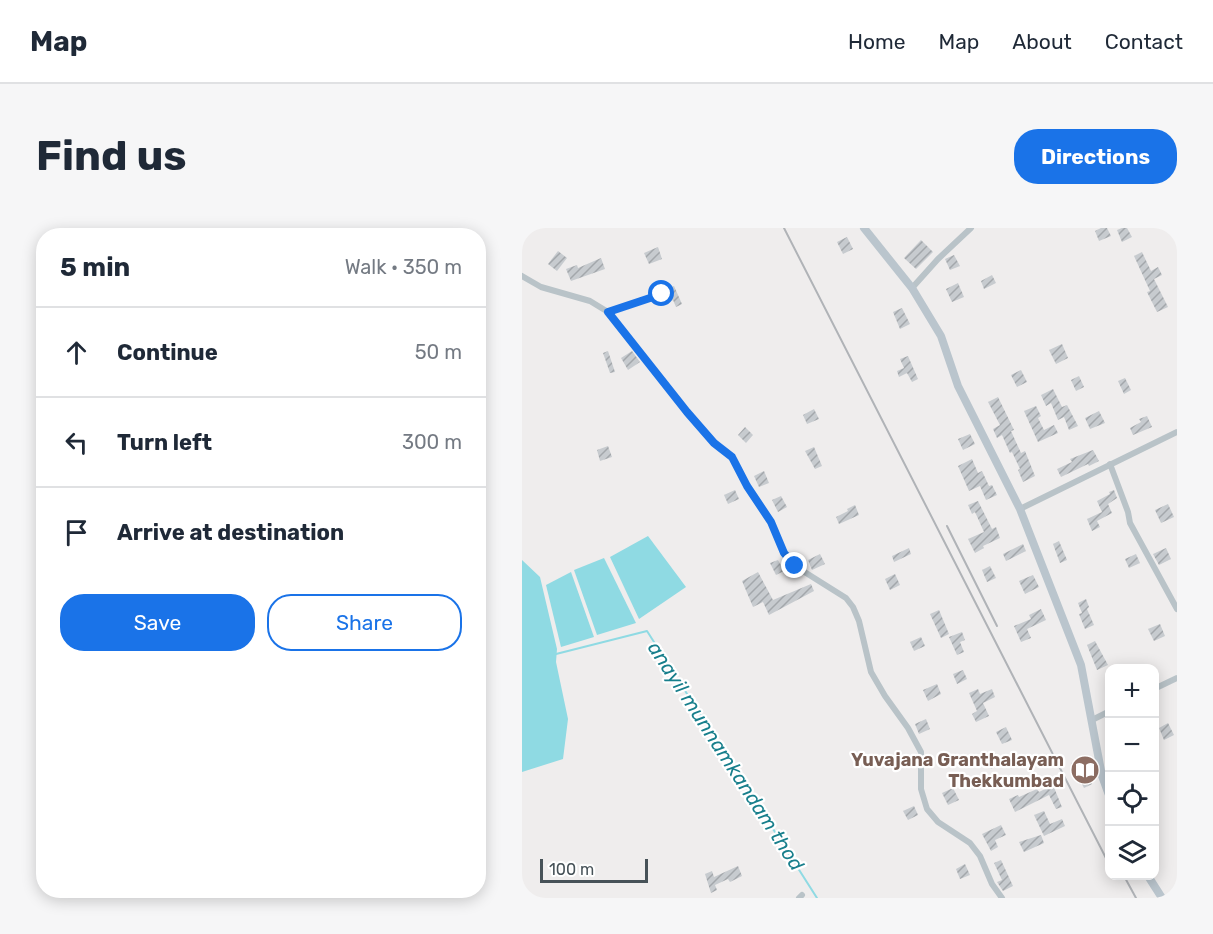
<!DOCTYPE html>
<meta charset="utf-8">
<style>
:root{--surface:#fff;--page:#f6f6f7;--text:#1f2937;--muted:#747a83;--line:#e0e1e3;--accent:#1a73e8}
body{margin:0;font-family:Rubik,sans-serif;background:var(--page);color:var(--text)}
.controls{position:absolute;right:18px;bottom:18px;display:grid;overflow:hidden;border-radius:12px;box-shadow:0 3px 15px #0003}
.controls button{width:54px;height:54px;display:grid;place-items:center;padding:0;border:0;border-bottom:2px solid var(--line);background:var(--surface);color:var(--text);font:30px sans-serif}
.scale{position:absolute;left:18px;bottom:15px;width:108px;box-sizing:border-box;padding-left:6px;border:3px solid #475258;border-top:0;font-size:16px;line-height:21px;white-space:nowrap;color:#475258;-webkit-text-stroke:4px #fff;paint-order:stroke}
.stop{position:absolute;width:18px;height:18px;margin:-14px;border:4px solid #1a73e8;border-radius:50%;background:#fff}
.stop.end{background:#1a73e8;border-color:#fff;box-shadow:0 2px 6px #0008}
.list{margin:0;padding:0;list-style:none}
h2{display:flex;justify-content:space-between;align-items:center;height:78px;margin:0;padding:0 24px;font-size:26px}
h2 small{font-size:20px;font-weight:400;color:var(--muted)}
.list li{display:grid;grid-template-columns:39px 1fr auto;gap:18px;align-items:center;box-sizing:border-box;height:90px;padding:0 24px;border-top:2px solid var(--line)}
.list b{display:block;font-size:22px;white-space:nowrap}
.list em{font-size:20px;font-style:normal;color:var(--muted)}
.actions{display:flex;gap:12px;padding:18px 24px}
.actions a{flex:1;padding:14px 0;border:2px solid var(--accent);border-radius:24px;text-align:center;font-size:21px;color:var(--accent)}
.actions .main{background:var(--accent);color:#fff}
.icon{flex:none;width:33px;height:33px;fill:none;stroke:currentColor;stroke-width:2;stroke-linecap:round;stroke-linejoin:round}
.map{position:relative;flex:none;width:655px;height:670px;overflow:hidden;border-radius:24px}
header{display:flex;align-items:center;gap:36px;box-sizing:border-box;height:84px;padding:0 30px;background:var(--surface);border-bottom:2px solid var(--line)}
header strong{font-size:28px}
nav{display:flex;gap:33px;margin-inline-start:auto;font-size:21px}
.intro{display:flex;align-items:center;justify-content:space-between;box-sizing:border-box;height:144px;padding:0 36px}
h1{margin:0;font-size:42px}
.button{padding:15px 27px;border-radius:24px;background:var(--accent);color:#fff;font-size:21px;font-weight:700}
main{display:flex;gap:36px;padding:0 36px}
aside{flex:1;background:var(--surface);border-radius:24px;box-shadow:0 3px 15px #0003}
.map>svg:first-child{display:block}
</style>
<header>
<strong>Map</strong>
<nav><a>Home</a><a>Map</a><a>About</a><a>Contact</a></nav>
</header>
<div class="intro"><h1>Find us</h1><a class="button">Directions</a></div>
<main>
<aside>
<h2>5 min<small>Walk · 350 m</small></h2>
<ul class="list">
<li><svg class="icon" aria-label="ahead" viewBox="0 0 24 24"><path d="M12 20V5M6 11l6-6 6 6"/></svg><div><b>Continue</b></div><em>50 m</em></li>
<li><svg class="icon" aria-label="left" viewBox="0 0 24 24"><path d="M17 20v-9H6M10 6l-5 5 5 5"/></svg><div><b>Turn left</b></div><em>300 m</em></li>
<li><svg class="icon" aria-label="arrive" viewBox="0 0 24 24"><path d="M6 21V4h12l-3 4 3 4H6"/></svg><div><b>Arrive at destination</b></div></li>
</ul>
<div class="actions"><a class="main">Save</a><a>Share</a></div>
</aside>
<div class="map">
<svg width="655" height="670" viewBox="0 0 655 670">
<defs>
<pattern id="building-hatch" width="6" height="6" patternUnits="userSpaceOnUse" patternTransform="scale(1.5)"><rect width="6" height="6" fill="#c7cbcf"/><path d="M-1 1l2-2M0 6l6-6M5 7l2-2" fill="none" stroke="#a3a7ab"/></pattern>
</defs>
<rect width="100%" height="100%" fill="#efeded"/>
<g fill="#8fdae3">
<path d="M126,308L164,359L117,391L88,329Z"/>
<path d="M82,330L114,395L75,407L52,342Z"/>
<path d="M0,332L18,349L35,421L34,434L46,491L41,531L0,544Z"/>
<path d="M49,344L72,409L39,419L24,357Z"/>
</g>
<g fill="none" stroke-linecap="round" stroke-linejoin="round">
<path stroke="#8fdae3" stroke-width="2" d="M34,426L125,403L295,670"/>
</g>
<g fill="url(#building-hatch)">
<path d="M579,0H585L589,8L577,13L573,3Z"/>
<path d="M600,0H605L610,9L600,14L595,2Z"/>
<path d="M325,9L331,21L321,26L315,14Z"/>
<path d="M399,12L411,24L394,41L382,30Z"/>
<path d="M136,19L140,31L127,36L122,25Z"/>
<path d="M36,23L45,30L35,43L26,36Z"/>
<path d="M620,24L629,43L636,39L640,47L632,51L646,79L635,84L625,64L628,63L612,28Z"/>
<path d="M432,27L438,38L428,42L423,31Z"/>
<path d="M79,30L83,41L49,53L44,41L55,37L56,40Z"/>
<path d="M470,47L474,55L462,61L459,53Z"/>
<path d="M436,55L442,69L430,74L424,61Z"/>
<path d="M152,58L160,76L154,79L151,72L148,74L143,62Z"/>
<path d="M380,80L388,96L378,101L371,84Z"/>
<path d="M540,116L546,130L534,136L527,122Z"/>
<path d="M86,123L93,144L88,145L81,125Z"/>
<path d="M110,123L118,134L106,142L99,130Z"/>
<path d="M386,128L396,151L390,154L385,145L377,149L375,143L382,140L378,131Z"/>
<path d="M499,142L505,154L495,159L489,147Z"/>
<path d="M557,148L562,159L554,163L549,152Z"/>
<path d="M603,150L609,162L602,166L596,153Z"/>
<path d="M531,161L540,179L545,177L556,198L547,202L542,189L536,192L529,175L524,178L519,167Z"/>
<path d="M476,169L492,202L489,203L499,225L503,223L513,248L501,254L496,242L498,241L490,224L488,225L480,207L475,210L471,201L478,197L466,174Z"/>
<path d="M514,178L519,188L516,190L522,202L532,197L536,205L516,214L502,183Z"/>
<path d="M292,181L297,191L285,196L281,187Z"/>
<path d="M577,183L583,195L568,201L563,190Z"/>
<path d="M625,188L630,199L611,207L608,200L619,194L617,191Z"/>
<path d="M223,199L231,207L224,215L216,207Z"/>
<path d="M448,206L453,216L441,222L436,211Z"/>
<path d="M86,218L90,229L78,233L75,222Z"/>
<path d="M292,219L300,238L293,241L283,223Z"/>
<path d="M571,222L577,233L567,238L566,236L539,249L535,241L550,234L548,231Z"/>
<path d="M450,231L456,245L460,243L467,258L470,257L475,267L464,272L458,258L447,263L436,238Z"/>
<path d="M242,243L247,255L237,259L232,248Z"/>
<path d="M213,262L217,271L206,276L202,267Z"/>
<path d="M592,262L595,270L586,276L590,285L575,293L578,299L570,303L565,291L580,284L575,273L588,266L587,264Z"/>
<path d="M259,268L265,279L256,284L250,272Z"/>
<path d="M456,273L470,301L474,299L478,310L461,318L462,320L453,325L446,311L462,304L453,284L450,286L446,277Z"/>
<path d="M646,276L652,289L639,295L633,282Z"/>
<path d="M333,277L337,287L317,296L314,289L326,283L325,281Z"/>
<path d="M537,313L545,332L538,335L531,316Z"/>
<path d="M501,316L504,323L484,333L481,326Z"/>
<path d="M387,320L389,326L372,334L370,328Z"/>
<path d="M644,320L649,331L637,337L631,326Z"/>
<path d="M298,326L303,336L290,342L286,332Z"/>
<path d="M614,326L618,335L607,340L603,331Z"/>
<path d="M256,332L262,343L254,347L248,335Z"/>
<path d="M468,338L474,350L465,354L460,342Z"/>
<path d="M236,344L251,372L289,356L292,363L247,387L241,374L231,379L220,353Z"/>
<path d="M373,346L378,357L368,362L363,351Z"/>
<path d="M511,347L517,359L503,366L497,353Z"/>
<path d="M564,371L567,379L565,381L572,397L563,401L557,386L560,385L556,375Z"/>
<path d="M519,381L524,392L505,401L509,410L499,414L492,398L509,391L507,387Z"/>
<path d="M417,382L427,406L419,410L408,386Z"/>
<path d="M638,396L643,408L632,413L626,401Z"/>
<path d="M440,404L443,412L438,414L442,424L435,427L427,409Z"/>
<path d="M399,409L403,418L392,423L388,414Z"/>
<path d="M573,413L586,437L575,442L565,417Z"/>
<path d="M441,442L445,451L435,456L431,446Z"/>
<path d="M415,456L419,466L406,473L401,462Z"/>
<path d="M456,461L458,466L470,461L473,469L461,475L467,488L454,494L450,486L455,483L447,465Z"/>
<path d="M404,491L408,501L397,506L393,496Z"/>
<path d="M646,495L652,507L642,512L637,500Z"/>
<path d="M484,499L490,512L480,516L474,504Z"/>
<path d="M473,525L479,536L469,541L464,530Z"/>
<path d="M559,531L570,556L562,560L549,535Z"/>
<path d="M531,557L540,579L534,581L527,567L493,584L487,571L496,567L497,569L515,561L517,564Z"/>
<path d="M431,560L437,572L426,577L420,565Z"/>
<path d="M392,578L396,587L386,592L381,583Z"/>
<path d="M522,583L528,596L540,591L543,598L522,608L512,587Z"/>
<path d="M479,597L484,607L473,612L476,619L469,623L460,606Z"/>
<path d="M519,607L522,615L502,624L497,614Z"/>
<path d="M479,632L491,658L481,663L475,654L480,652L472,635Z"/>
<path d="M443,636L448,647L438,651L434,641Z"/>
<path d="M216,638L220,648L208,654L206,651L193,657L195,662L189,665L183,646L190,643L192,649Z"/>
</g>
<g fill="none" stroke-linecap="round" stroke-linejoin="round">
<g stroke="#b9c3c8" stroke-width="6">
<path d="M0,48L19,59L68,73L86,84L165,184L192,215L210,229L225,258L249,294L262,325L273,338L324,370L331,379L337,393L349,444L363,468L386,500L399,524V561L405,581L416,594L448,615L458,628L470,656L480,670"/>
<path d="M390,60L416,31L449,0"/>
<path d="M86,84L140,66"/>
<path d="M588,236L606,284L608,295L655,381"/>
<path d="M498,281L655,204"/>
<path d="M632,461L655,450"/>
<path d="M570,492L588,483"/>
<path d="M277,670L280,667"/>
</g>
<g stroke="#bac5cd" stroke-width="8">
<path d="M342,0L390,60L419,108L436,158L498,281L559,437L580,548L588,570"/>
<path d="M626,648L640,670"/>
</g>
<g stroke="#b0b3b7" stroke-width="2">
<path d="M262,0L588,638"/>
<path d="M425,298L475,398"/>
<path d="M602,648L614,670"/>
</g>
</g>
<g fill="none" stroke-linecap="round" stroke-linejoin="round">
<path stroke="#1a73e8" stroke-width="8" d="M140,66L86,84L165,184L192,215L210,229L225,258L249,294L262,325L273,338"/>
</g>
<defs>
<g id="library-disc" transform="scale(1.5)"><circle r="9.5" fill="#8d6e63" stroke="#fff"/><path d="M-6-4Q-3-5.5-.7-3.5V5Q-3 3-6 4ZM6-4Q3-5.5 .7-3.5V5Q3 3 6 4Z" fill="#fff"/></g>
</defs>
<g fill-rule="evenodd">
<use href="#library-disc" x="563" y="542"/>
</g>
<g text-anchor="middle" stroke-width="4.5" stroke-linejoin="round" paint-order="stroke">
<g font-size="18" font-weight="bold" fill="#785e54" stroke="#fff" text-anchor="end">
<text x="542" y="538">Yuvajana Granthalayam<tspan x="542" dy="21">Thekkumbad</tspan></text>
</g>
<g font-size="20" font-style="italic" fill="#187f8c" stroke="#fff">
<text transform="translate(204 528) rotate(57)" y="7">anayil munnamkandam thod</text>
</g>
</g>
</svg>
<div class="controls">
<button>+</button>
<button>−</button>
<button><svg class="icon" aria-label="locate" viewBox="0 0 24 24"><circle cx="12" cy="12" r="6"/><path d="M12 2v4M12 18v4M2 12h4M18 12h4"/></svg></button>
<button><svg class="icon" aria-label="layers" viewBox="0 0 24 24"><path d="M12 4l9 5-9 5-9-5zM3 14l9 5 9-5"/></svg></button>
</div>
<div class="scale">100 m</div>
<div class="stop" style="left:140px;top:66px"></div>
<div class="stop end" style="left:273px;top:338px"></div>
</div>
</main>
